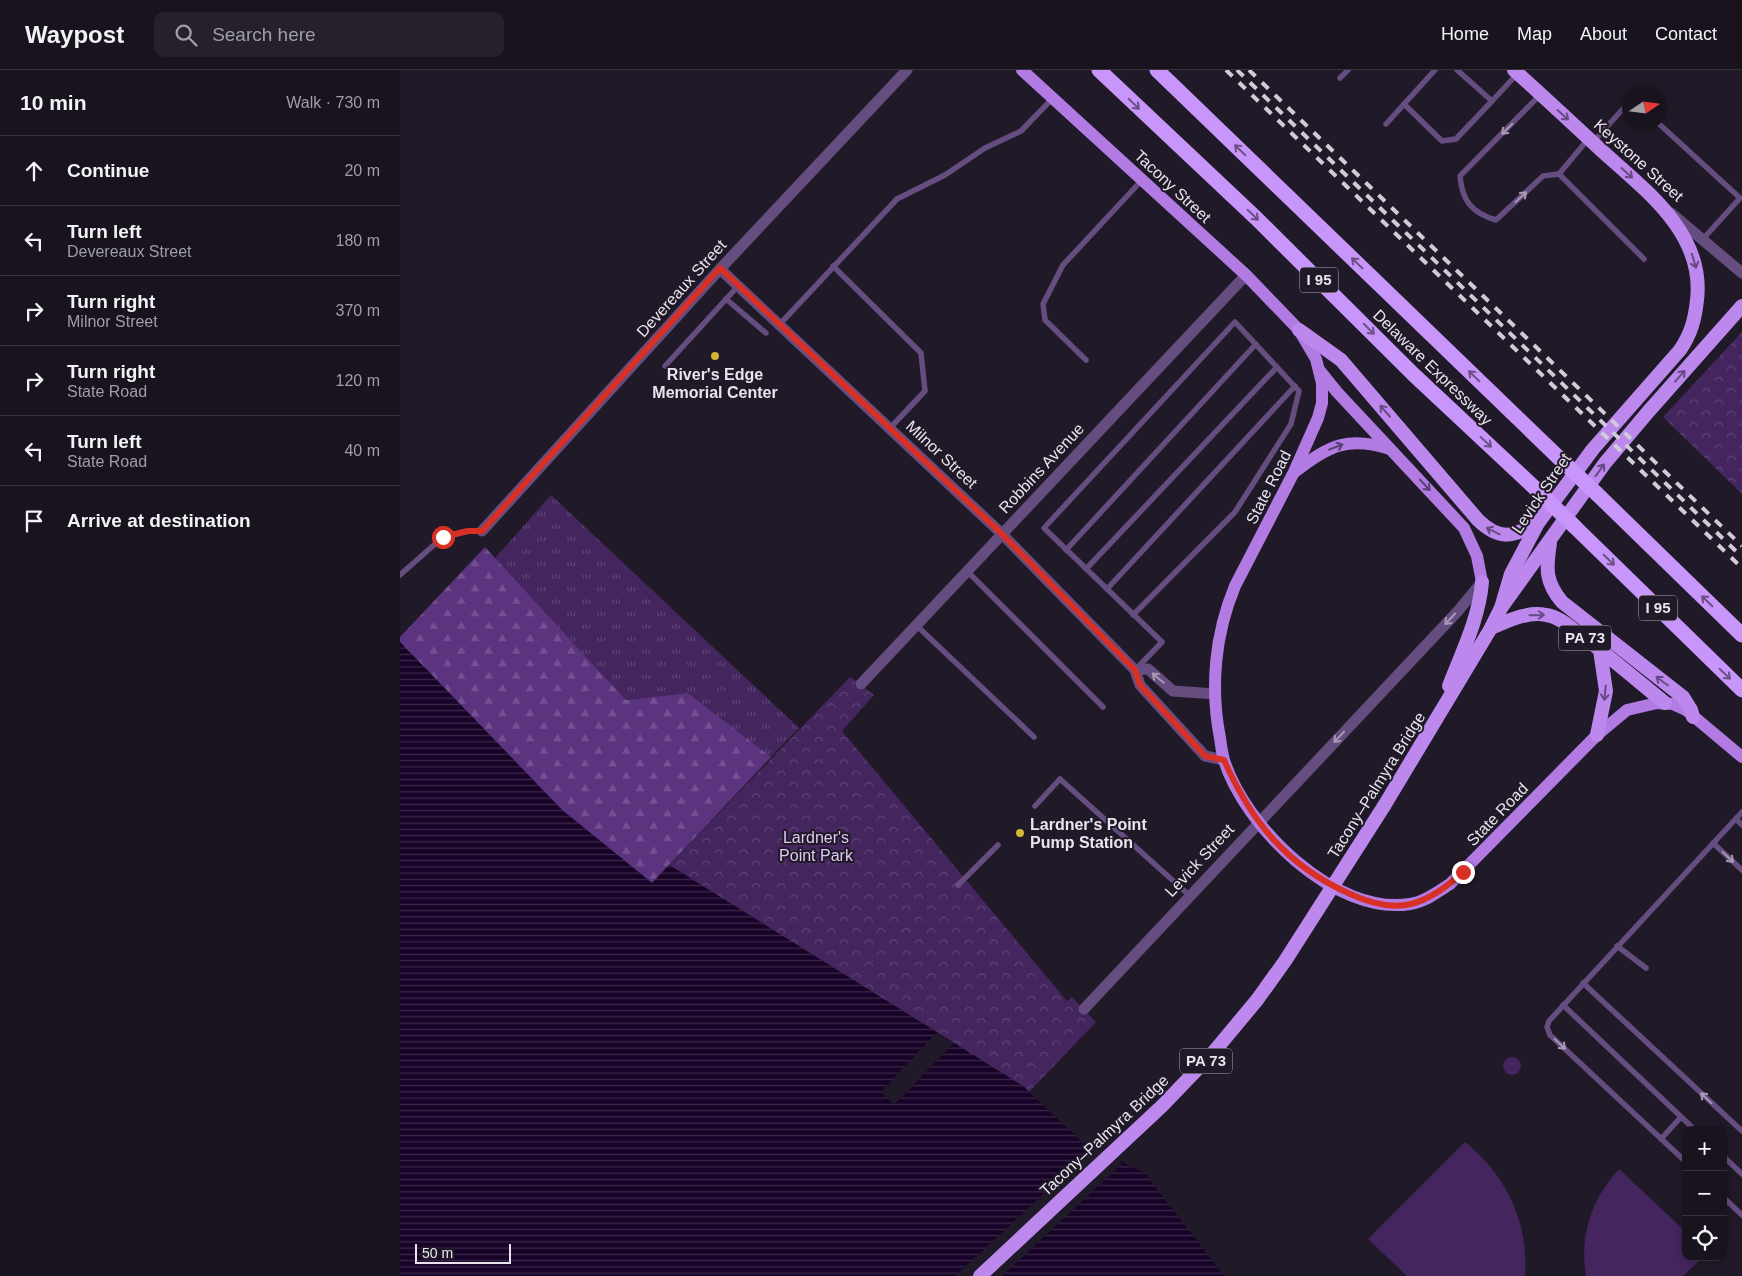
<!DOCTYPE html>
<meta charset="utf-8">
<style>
:root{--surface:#18131d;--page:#25202a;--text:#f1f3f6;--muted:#9f9ea4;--line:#36323b}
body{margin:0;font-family:Arial,sans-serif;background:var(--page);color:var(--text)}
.controls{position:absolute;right:15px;bottom:15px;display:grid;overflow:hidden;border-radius:10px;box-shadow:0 2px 12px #0003}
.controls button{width:45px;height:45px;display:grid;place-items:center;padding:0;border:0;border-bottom:1px solid var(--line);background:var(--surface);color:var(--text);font:25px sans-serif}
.compass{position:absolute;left:1222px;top:15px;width:45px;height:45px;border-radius:50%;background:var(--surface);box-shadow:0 2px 12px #0003;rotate:77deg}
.scale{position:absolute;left:15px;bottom:12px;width:96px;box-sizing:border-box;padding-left:5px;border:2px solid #e9e4ee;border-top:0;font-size:14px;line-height:18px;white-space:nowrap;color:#e9e4ee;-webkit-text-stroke:4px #201927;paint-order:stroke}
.stop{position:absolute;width:15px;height:15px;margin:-11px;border:4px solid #d93025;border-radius:50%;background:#fff}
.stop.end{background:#d93025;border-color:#fff;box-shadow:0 1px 5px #0008}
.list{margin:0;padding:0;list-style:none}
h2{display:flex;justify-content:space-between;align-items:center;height:65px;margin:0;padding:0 20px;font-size:21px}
h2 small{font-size:16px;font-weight:400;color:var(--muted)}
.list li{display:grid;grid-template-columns:32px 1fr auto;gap:15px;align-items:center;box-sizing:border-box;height:70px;padding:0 20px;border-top:1px solid var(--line)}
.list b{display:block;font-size:19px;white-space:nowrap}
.list p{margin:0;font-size:16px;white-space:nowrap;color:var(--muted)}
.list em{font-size:16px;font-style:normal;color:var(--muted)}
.icon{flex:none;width:28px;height:28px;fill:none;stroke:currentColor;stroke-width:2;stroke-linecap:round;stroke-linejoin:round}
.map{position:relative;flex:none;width:1342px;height:1206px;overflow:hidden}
header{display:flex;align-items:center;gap:30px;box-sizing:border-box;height:70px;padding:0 25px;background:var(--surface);border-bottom:1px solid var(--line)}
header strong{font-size:24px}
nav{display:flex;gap:28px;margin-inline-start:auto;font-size:18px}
.search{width:350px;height:45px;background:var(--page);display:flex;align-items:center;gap:12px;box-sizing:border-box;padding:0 18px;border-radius:10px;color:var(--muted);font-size:19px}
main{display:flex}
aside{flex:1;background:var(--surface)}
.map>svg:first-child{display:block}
</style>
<header>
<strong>Waypost</strong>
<div class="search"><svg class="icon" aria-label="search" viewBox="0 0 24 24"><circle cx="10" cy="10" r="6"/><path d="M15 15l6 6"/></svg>Search here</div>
<nav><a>Home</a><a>Map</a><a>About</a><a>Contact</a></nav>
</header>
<main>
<aside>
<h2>10 min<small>Walk · 730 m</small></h2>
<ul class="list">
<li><svg class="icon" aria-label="ahead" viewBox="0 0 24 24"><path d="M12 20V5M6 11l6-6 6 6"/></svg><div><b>Continue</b></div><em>20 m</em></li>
<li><svg class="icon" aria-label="left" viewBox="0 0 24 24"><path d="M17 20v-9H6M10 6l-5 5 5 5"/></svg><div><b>Turn left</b><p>Devereaux Street</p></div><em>180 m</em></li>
<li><svg class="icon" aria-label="right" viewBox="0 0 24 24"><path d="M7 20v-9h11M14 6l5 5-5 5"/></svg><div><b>Turn right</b><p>Milnor Street</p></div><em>370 m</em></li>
<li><svg class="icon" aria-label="right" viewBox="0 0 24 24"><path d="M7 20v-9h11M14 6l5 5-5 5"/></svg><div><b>Turn right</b><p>State Road</p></div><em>120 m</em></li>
<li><svg class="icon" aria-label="left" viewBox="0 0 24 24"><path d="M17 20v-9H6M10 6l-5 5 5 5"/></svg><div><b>Turn left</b><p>State Road</p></div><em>40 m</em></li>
<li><svg class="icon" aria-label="arrive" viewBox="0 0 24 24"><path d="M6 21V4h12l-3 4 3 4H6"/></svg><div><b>Arrive at destination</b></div></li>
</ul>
</aside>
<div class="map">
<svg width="1342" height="1206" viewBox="0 0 1342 1206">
<defs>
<pattern id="grass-tufts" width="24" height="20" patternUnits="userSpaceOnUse" patternTransform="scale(1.25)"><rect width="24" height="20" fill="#44255e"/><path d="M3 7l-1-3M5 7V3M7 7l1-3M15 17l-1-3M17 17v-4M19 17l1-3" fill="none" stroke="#5f4475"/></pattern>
<pattern id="forest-firs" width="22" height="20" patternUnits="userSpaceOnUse" patternTransform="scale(1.25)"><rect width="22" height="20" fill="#5b337e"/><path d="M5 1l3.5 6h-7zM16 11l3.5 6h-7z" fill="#735091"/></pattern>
<pattern id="park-crowns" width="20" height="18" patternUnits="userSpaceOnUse" patternTransform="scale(1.25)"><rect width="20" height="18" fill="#44255e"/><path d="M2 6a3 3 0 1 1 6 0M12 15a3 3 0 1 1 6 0" fill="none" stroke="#5f4475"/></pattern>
<pattern id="water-rules" width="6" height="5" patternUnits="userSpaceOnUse" patternTransform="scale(1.25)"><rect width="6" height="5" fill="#180328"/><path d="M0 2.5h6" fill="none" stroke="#3a2848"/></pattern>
</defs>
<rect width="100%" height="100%" fill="#201927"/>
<path fill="url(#grass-tufts)" d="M151,425L399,658L371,687L288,623L226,630L95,488Z"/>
<path fill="url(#forest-firs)" d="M85,477L226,630L288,623L371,687L252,813L162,740L0,572V567Z"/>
<g fill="url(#park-crowns)">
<path d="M1342,262V424L1263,347Z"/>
<path d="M450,607L474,625L442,661L667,931L672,927L696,952L629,1022L623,1016L269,795Z"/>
</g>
<g fill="#44255e">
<circle cx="1112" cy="996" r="9"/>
<path d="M1065,1072C1106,1105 1129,1152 1125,1206H1007L968,1169Z"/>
<path d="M1219,1099L1286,1162V1187H1303L1283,1206H1186C1179,1165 1192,1129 1219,1099Z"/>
</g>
<path fill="url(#water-rules)" d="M0,572L162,740L252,813L269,795L623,1016L682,1072L745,1103L824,1206H0Z"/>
<g fill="#201927">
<path d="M537,962L554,973L494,1035L481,1022Z"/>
<path d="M695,1076L713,1085L722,1094L602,1206H555Z"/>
</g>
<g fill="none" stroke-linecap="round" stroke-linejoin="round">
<g stroke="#664d7f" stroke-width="5.5">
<path d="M1057,0L1092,31L1118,3"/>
<path d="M940,8L948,0"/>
<path d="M1140,25L1060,106C1062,131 1072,143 1096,150L1143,106L1159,104L1189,68"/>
<path d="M1004,34L1042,71L1056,69L1092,31"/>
<path d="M1257,52L1340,128L1303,169"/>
<path d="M986,54L1035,0"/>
<path d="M1193,72L1230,31"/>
<path d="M1159,104L1244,189"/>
<path d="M433,196L521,283L525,321L490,358"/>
<path d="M326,229L366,263"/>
<path d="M380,254L497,129L545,105L585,78L621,61L653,28"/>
<path d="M686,290L645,250L643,234L663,195L742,110"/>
<path d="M265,296L339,215"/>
<path d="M666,480L856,274"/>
<path d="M686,499L877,297"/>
<path d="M567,501L703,637"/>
<path d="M0,505L43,467L68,461H82"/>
<path d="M707,519L895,316"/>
<path d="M733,545L835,442L891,354L899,321L835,252L644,458L762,572L737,598"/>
<path d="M516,555L634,667"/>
<path d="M635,736L660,709L790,826"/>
<path d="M1336,749L1342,755"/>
<path d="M1313,773L1342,800"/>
<path d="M558,815L598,775"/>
<path d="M1217,876L1246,898"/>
<path d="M1183,913L1342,1061"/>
<path d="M1163,935L1295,1060"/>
<path d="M1261,1069L1281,1047"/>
<path d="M1323,1086L1342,1104"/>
<path d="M1286,1092L1150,965L1147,957L1149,951L1342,742"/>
<path d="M1323,1127L1342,1145"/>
</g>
<g stroke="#664d7f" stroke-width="11">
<path d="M1271,143L1342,203"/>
<path d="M320,199L602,464L735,600L740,615L805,686L824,690"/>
<path d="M82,461L320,199L507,0"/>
<path d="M735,600L748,599L773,621L815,624"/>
<path d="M461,614L846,205"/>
<path d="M684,939L1058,541L1082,512"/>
</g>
<g stroke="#b17be3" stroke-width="12">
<path d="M622,0L846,205L899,260L916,289L922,313V333L918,348L894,402L835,516C815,564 810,617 820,668C821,675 822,683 824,690C845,757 935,846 1010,834C1024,832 1038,822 1050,814L1197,665L1227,640L1257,633L1273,634L1286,640L1342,687"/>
<path d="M920,301L937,322L1064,458L1077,486L1082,512"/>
<path d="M896,401C929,375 949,366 990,379"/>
</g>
<g stroke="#bc88ee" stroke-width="14">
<path d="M899,260L941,290L1078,450C1101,472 1113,466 1138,453"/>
<path d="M1150,473C1146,498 1145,512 1162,532L1283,627L1291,640L1293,647"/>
<path d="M1101,538L1111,504L1138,453L1193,379L1280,280C1291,264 1295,249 1297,230C1305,163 1245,120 1201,80C1172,53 1143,26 1114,0"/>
<path d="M1091,558C1108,551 1127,541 1146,545C1161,547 1173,560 1185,568C1212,589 1238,611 1265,633"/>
<path d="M1049,616C1062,582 1079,549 1082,512"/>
<path d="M1197,665L1206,621L1200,580"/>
<path d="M984,736L1091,558L1101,538L1205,393L1248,342L1342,236"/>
</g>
<g stroke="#c896fa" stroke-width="15">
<path d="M699,0L856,148L1013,304L1138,421"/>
<path d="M757,0L1159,388"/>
<path d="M1196,423L1342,565"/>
<path d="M1174,456L1342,620"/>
</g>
<g stroke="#d0cbd5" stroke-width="4" stroke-dasharray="9 9" stroke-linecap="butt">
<path d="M826,0L1342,498"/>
<path d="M837,0L1342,487"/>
<path d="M849,0L1342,476"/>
</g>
<path stroke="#bc88ee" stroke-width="14" d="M580,1206L762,1036L812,984L857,930L885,891L984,736"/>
<g stroke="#c896fa" stroke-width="15">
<path d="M1159,388L1196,423"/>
<path d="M1138,421L1174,456"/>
</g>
</g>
<defs><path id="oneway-shaft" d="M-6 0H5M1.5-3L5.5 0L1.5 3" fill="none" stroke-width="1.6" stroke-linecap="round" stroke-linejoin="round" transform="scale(1.25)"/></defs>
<g stroke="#6c5186">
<use href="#oneway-shaft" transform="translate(734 34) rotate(44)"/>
<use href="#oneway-shaft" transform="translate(840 80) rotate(-136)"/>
<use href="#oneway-shaft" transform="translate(853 145) rotate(44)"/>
<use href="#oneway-shaft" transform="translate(957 193) rotate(-136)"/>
<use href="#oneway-shaft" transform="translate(969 259) rotate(45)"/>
<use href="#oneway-shaft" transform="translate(1074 306) rotate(-136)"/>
<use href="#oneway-shaft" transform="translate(1086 372) rotate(43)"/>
<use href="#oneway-shaft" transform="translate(1209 490) rotate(44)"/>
<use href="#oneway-shaft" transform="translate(1307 531) rotate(-136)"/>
<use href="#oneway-shaft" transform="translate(1325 604) rotate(44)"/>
</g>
<g stroke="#664b81">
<use href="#oneway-shaft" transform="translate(1163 45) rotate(42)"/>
<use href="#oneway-shaft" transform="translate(1227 103) rotate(42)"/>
<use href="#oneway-shaft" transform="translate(1294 191) rotate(73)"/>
<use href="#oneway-shaft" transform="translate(1280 306) rotate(-48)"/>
<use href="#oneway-shaft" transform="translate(985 341) rotate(-131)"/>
<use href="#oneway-shaft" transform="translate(1200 400) rotate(-54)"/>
<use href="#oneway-shaft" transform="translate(1093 461) rotate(-153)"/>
<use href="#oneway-shaft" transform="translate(1137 545) rotate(-1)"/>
<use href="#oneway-shaft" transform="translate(1262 611) rotate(-143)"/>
<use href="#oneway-shaft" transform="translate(1205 623) rotate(96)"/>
</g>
<g stroke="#a898b6">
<use href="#oneway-shaft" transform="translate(1107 59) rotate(135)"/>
<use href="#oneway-shaft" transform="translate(1121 127) rotate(-43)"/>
<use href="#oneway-shaft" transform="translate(1050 549) rotate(133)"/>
<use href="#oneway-shaft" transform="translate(758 608) rotate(-140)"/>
<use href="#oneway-shaft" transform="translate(939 667) rotate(133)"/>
<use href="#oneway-shaft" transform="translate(1328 787) rotate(43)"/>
<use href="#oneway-shaft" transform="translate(1160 974) rotate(43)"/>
<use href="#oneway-shaft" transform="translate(1306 1028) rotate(-137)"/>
</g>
<g stroke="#5a4072">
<use href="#oneway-shaft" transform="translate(936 377) rotate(-21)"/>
<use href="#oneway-shaft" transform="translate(1025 415) rotate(47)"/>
</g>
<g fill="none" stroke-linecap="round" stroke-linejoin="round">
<path stroke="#d93025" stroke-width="6" d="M43,467L68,461H82L320,198L602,464L735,600L740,615L805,686L824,690C851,751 886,795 948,823C967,832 990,839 1011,834C1031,829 1048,816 1063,802"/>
</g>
<g fill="#d2b635" stroke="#201927" stroke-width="2">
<circle cx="315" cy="286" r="5"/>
<circle cx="620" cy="763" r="5"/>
</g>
<g text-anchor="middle" stroke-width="4" stroke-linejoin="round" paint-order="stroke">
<g fill="#201927" stroke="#ada7b2" stroke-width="1">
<rect x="900" y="197.5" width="38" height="25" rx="4"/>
<rect x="1239" y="525.5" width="38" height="25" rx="4"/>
<rect x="1159" y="555.5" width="52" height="25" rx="4"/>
<rect x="780" y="978.5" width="52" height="25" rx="4"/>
</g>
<g font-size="15" font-weight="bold" fill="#e9e4ee">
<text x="919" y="215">I 95</text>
<text x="1258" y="543">I 95</text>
<text x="1185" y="573">PA 73</text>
<text x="806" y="996">PA 73</text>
</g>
<g font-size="16" fill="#e9e4ee" stroke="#201927">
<text transform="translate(1239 90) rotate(42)" y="6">Keystone Street</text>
<text transform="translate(773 116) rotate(43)" y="6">Tacony Street</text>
<text transform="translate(281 218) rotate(-48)" y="6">Devereaux Street</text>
<text transform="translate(1033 297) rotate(44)" y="6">Delaware Expressway</text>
<text transform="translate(542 384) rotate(43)" y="6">Milnor Street</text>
<text transform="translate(641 398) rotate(-47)" y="6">Robbins Avenue</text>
<text transform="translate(868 417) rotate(-63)" y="6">State Road</text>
<text transform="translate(1141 423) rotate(-56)" y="6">Levick Street</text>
<text transform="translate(976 715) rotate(-58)" y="6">Tacony–Palmyra Bridge</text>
<text transform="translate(1097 744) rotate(-46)" y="6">State Road</text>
<text transform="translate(799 790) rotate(-47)" y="6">Levick Street</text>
<text transform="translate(704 1065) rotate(-43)" y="6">Tacony–Palmyra Bridge</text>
</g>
<g font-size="16" font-weight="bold" fill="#e9e4ee" stroke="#201927">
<text x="315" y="310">River's Edge<tspan x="315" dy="18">Memorial Center</tspan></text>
<text x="630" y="760" text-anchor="start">Lardner's Point<tspan x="630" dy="18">Pump Station</tspan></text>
</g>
<g font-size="16" fill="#decaf5" stroke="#201927">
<text x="416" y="773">Lardner's<tspan x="416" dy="18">Point Park</tspan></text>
</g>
</g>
</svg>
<div class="controls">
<button>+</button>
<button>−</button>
<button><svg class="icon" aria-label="locate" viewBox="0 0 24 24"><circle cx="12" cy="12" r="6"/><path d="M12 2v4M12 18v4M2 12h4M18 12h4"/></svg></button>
</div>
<svg class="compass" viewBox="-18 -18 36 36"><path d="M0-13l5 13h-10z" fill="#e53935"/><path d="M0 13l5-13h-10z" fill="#9f9ea4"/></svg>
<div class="scale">50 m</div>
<div class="stop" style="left:43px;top:467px"></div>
<div class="stop end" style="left:1063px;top:802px"></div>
</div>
</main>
